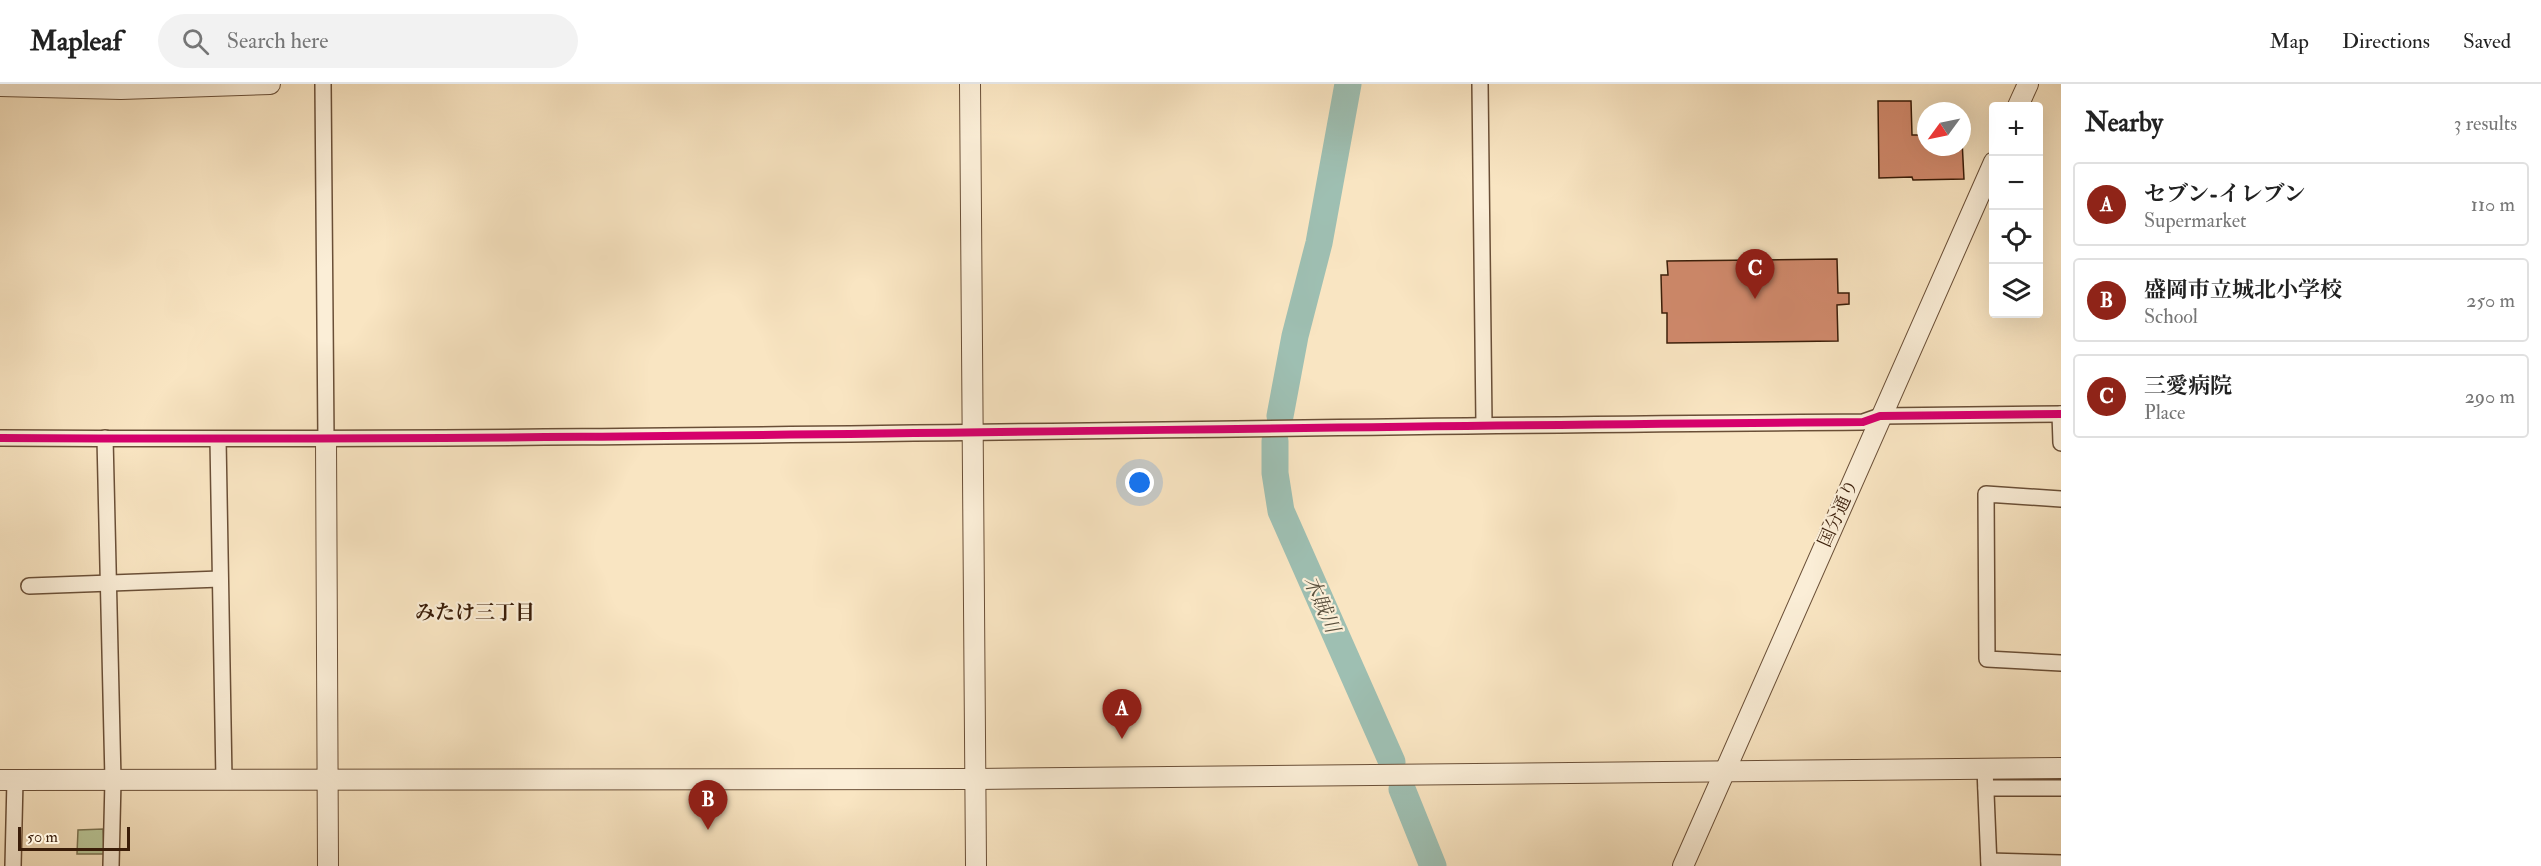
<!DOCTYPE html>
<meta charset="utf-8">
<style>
:root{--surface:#fff;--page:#f2f2f2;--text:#222;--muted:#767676;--line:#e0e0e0;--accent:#8f2418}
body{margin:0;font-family:"IM FELL Double Pica","Noto Serif JP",serif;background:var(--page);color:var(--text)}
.controls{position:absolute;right:18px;top:18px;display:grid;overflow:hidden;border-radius:6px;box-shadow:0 6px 24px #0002}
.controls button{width:54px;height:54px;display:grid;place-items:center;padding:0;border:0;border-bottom:2px solid var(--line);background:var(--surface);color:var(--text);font:30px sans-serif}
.compass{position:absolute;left:1917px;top:18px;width:54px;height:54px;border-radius:50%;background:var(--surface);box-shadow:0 6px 24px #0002;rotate:237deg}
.scale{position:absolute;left:18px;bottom:15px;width:112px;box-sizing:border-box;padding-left:6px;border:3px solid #3a1d09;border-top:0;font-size:16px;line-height:21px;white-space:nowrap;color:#3a1d09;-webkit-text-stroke:4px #fbeed7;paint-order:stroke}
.you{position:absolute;left:1140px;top:399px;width:21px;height:21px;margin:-15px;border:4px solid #fff;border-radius:50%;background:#1a73e8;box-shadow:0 0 0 9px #1a73e833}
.badge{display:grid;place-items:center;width:39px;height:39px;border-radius:50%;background:var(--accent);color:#fff;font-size:20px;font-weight:700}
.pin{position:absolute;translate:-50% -50px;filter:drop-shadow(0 2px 3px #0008)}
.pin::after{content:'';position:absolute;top:32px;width:21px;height:18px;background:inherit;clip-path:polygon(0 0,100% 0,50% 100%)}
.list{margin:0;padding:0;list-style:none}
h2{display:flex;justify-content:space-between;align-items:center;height:78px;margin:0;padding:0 24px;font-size:26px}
h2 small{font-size:20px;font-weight:400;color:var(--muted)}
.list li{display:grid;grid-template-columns:39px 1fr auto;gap:18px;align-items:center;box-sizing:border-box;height:84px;margin:0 12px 12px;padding:0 12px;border:2px solid var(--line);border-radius:6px}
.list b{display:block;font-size:22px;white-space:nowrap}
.list p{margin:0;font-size:20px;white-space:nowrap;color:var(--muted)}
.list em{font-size:20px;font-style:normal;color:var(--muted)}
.icon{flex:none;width:33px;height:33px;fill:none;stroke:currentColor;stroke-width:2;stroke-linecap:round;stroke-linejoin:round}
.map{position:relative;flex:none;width:2061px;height:782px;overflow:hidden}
header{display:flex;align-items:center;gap:36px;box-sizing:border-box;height:84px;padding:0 30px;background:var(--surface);border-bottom:2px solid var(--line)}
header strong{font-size:28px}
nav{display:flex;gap:33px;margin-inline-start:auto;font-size:21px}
.search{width:420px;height:54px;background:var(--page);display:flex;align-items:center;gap:15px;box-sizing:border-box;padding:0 21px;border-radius:33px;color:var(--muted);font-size:22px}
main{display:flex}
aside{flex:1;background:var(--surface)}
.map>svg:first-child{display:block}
</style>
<header>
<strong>Mapleaf</strong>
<div class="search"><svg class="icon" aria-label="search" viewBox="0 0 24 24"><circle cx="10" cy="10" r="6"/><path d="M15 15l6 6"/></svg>Search here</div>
<nav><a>Map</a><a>Directions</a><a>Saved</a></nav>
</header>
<main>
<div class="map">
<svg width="2061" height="782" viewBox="0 0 2061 782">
<rect width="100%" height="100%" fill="#f9e5c2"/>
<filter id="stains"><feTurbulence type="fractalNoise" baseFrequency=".00333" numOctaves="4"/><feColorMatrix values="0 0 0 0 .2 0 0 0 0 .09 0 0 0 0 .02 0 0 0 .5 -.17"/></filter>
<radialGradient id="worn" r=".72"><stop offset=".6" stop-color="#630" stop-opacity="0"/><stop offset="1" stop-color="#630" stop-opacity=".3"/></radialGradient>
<path fill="#b9c697" stroke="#7a7250" stroke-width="1.5" d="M103,745L104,770H77L78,746Z"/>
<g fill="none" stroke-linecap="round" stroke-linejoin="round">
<g stroke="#9ebfb2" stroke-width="27">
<path d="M1280,332L1295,252L1319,159L1348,0"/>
<path d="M1275,357V389L1281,427L1392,678"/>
<path d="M1402,705L1433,782"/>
</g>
</g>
<g fill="#d18a6d" stroke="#3a1d09" stroke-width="1.5">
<path d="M1878,17H1911L1912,51H1926V63H1962V56L1964,95L1913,96L1912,93L1879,94Z"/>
<path d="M1837,175L1838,209H1849V220L1837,221L1838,257L1667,259V229H1662L1661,191H1668L1667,177Z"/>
</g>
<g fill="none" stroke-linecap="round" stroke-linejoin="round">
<g stroke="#6a4f37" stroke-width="18">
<g id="minor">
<path d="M323,0L326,356"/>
<path d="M1480,0L1484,340"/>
<path d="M2060,330L2061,359"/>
<path d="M0,354C621,358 1242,342 1863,338L1880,332L2061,330"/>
<path d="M105,354L113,696L111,782"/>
<path d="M218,355L224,696"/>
<path d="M2061,415L1986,410L1987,575L2061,579"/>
<path d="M29,502L220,495"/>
<path d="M1985,685L1989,782"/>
<path d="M1986,704H2061"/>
<path d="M1989,777L2061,779"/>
<path d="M13,782L15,696"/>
</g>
</g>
<g stroke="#6a4f37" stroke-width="22">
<g id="tertiary">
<path d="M970,0L976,782"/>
<path d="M0,2L121,5L270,0"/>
<path d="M2018,22L2028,0"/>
<path d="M326,356L328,782"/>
<path d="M0,696L976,695L2061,684"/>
<path d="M1683,782L1994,78"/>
</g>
</g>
<use href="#minor" stroke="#fbeed7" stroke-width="15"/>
<use href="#tertiary" stroke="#fbeed7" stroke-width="20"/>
<g stroke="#fbeed7" stroke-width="11">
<path id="cycleway" d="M0,354C621,358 1242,342 1863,338L1880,332L2061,330"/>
</g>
<use href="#cycleway" stroke="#d6006c" stroke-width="8"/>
</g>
<g text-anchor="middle" stroke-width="4.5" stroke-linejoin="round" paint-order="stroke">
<g font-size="18" fill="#3a1d09" stroke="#fbeed7">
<text transform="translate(1838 429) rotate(-66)" y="6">国分通り</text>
</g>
<g font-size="20" font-style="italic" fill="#584e3c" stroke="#fbeed7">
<text transform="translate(1322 520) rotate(66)" y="7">木賊川</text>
</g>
<g font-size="20" font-weight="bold" fill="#3a1d09" stroke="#fbeed7">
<text x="475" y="535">みたけ三丁目</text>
</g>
</g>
<rect width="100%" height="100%" filter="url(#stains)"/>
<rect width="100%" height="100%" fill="url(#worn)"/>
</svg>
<div class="controls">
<button>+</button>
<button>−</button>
<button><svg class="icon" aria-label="locate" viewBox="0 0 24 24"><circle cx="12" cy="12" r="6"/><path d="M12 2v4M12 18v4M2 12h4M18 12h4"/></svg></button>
<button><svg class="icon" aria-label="layers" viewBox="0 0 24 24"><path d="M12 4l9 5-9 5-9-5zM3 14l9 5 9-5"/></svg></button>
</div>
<svg class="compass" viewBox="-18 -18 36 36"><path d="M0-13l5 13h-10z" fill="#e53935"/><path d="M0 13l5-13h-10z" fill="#767676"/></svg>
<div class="scale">50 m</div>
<div class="you"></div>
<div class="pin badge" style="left:1122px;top:655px">A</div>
<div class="pin badge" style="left:708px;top:746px">B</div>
<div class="pin badge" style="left:1755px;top:215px">C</div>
</div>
<aside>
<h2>Nearby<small>3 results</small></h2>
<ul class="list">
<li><span class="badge">A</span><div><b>セブン-イレブン</b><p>Supermarket</p></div><em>110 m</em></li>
<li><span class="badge">B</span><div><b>盛岡市立城北小学校</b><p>School</p></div><em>250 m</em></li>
<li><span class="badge">C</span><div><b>三愛病院</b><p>Place</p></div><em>290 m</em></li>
</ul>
</aside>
</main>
